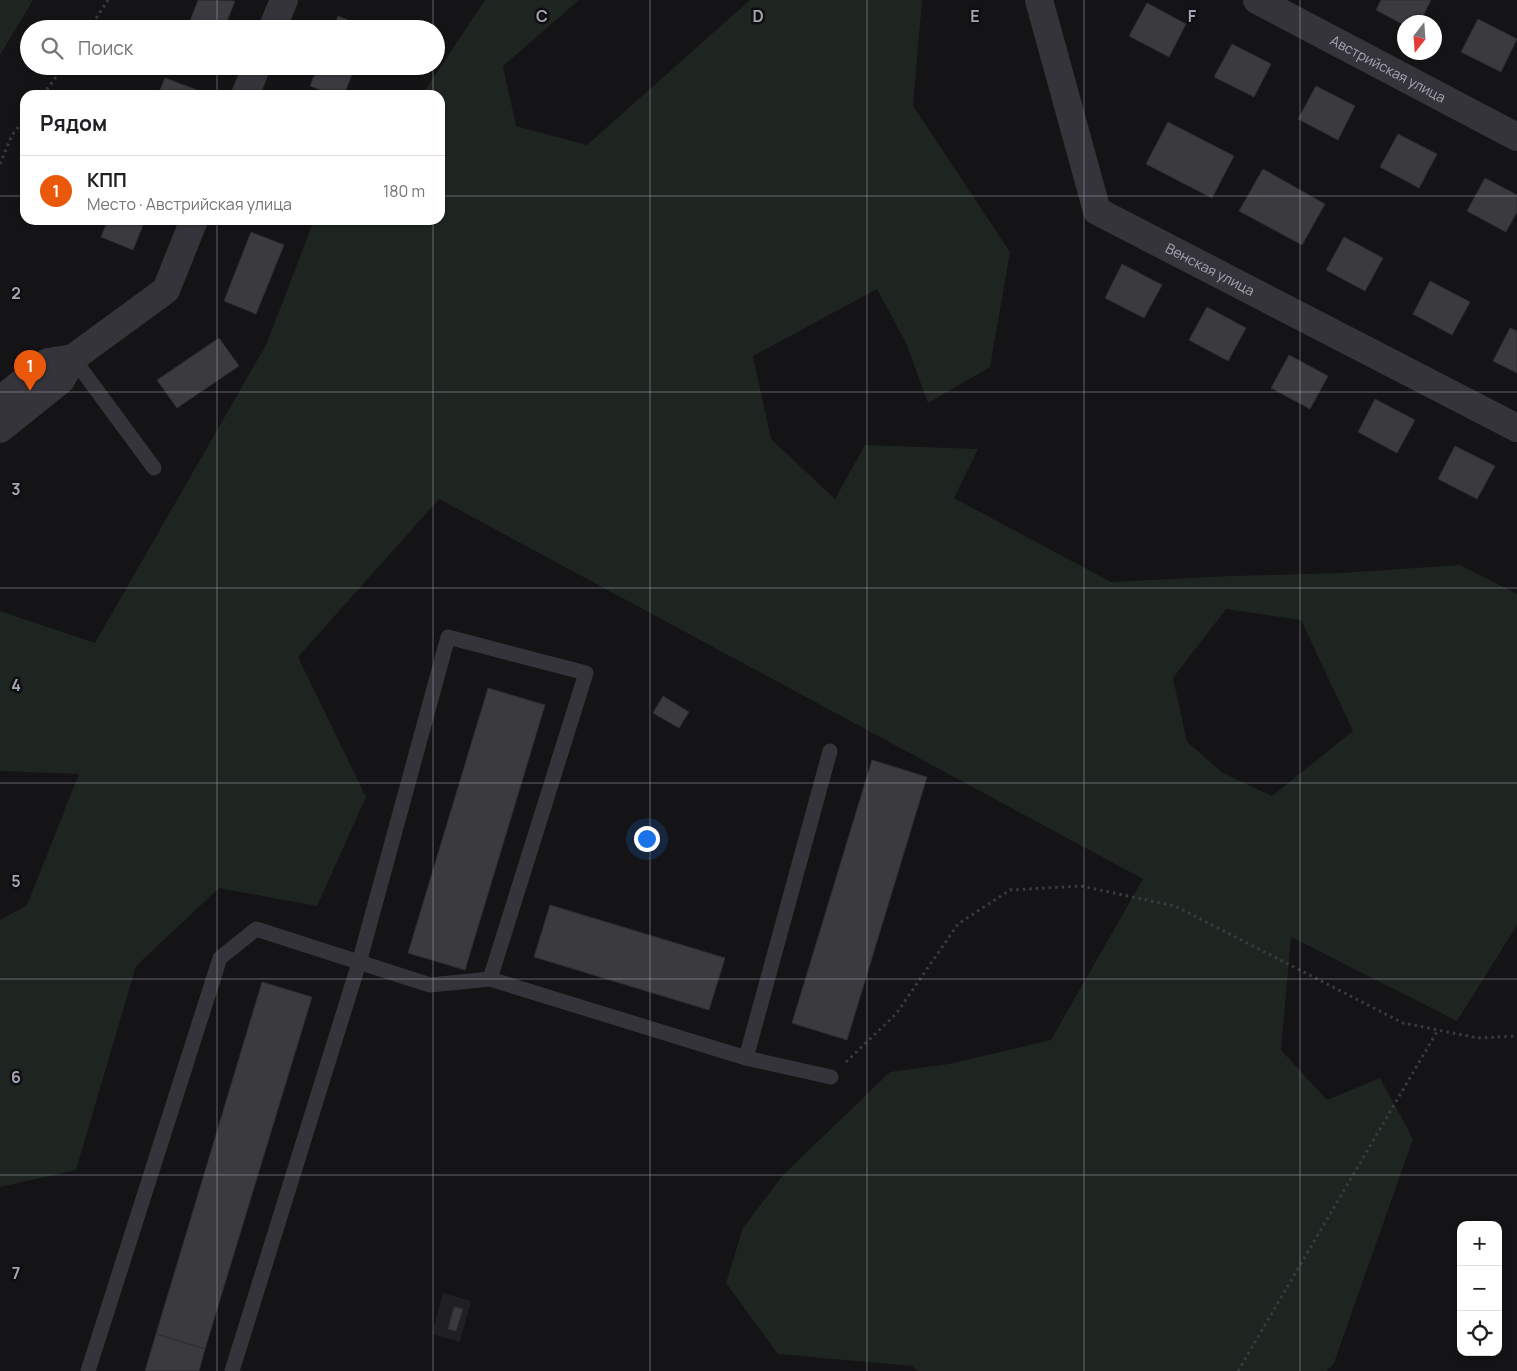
<!DOCTYPE html>
<html lang="ru">
<meta charset="utf-8">
<style>
:root{--surface:#fff;--page:#f2f2f2;--text:#202124;--muted:#757577;--line:#e0e0e0;--accent:#ea580c}
body{margin:0;font-family:Manrope,sans-serif;background:var(--page);color:var(--text)}
.controls{position:absolute;right:15px;bottom:15px;display:grid;overflow:hidden;border-radius:10px;box-shadow:0 1px 4px #0004}
.controls button{width:45px;height:45px;display:grid;place-items:center;padding:0;border:0;border-bottom:1px solid var(--line);background:var(--surface);color:var(--text);font:25px sans-serif}
.compass{position:absolute;left:1397px;top:15px;width:45px;height:45px;border-radius:50%;background:var(--surface);box-shadow:0 1px 4px #0004;rotate:197deg}
.you{position:absolute;left:646px;top:838px;width:18px;height:18px;margin:-12px;border:4px solid #fff;border-radius:50%;background:#1a73e8;box-shadow:0 0 0 8px #1a73e833}
.badge{display:grid;place-items:center;width:32px;height:32px;border-radius:50%;background:var(--accent);color:#fff;font-size:16px;font-weight:700}
.pin{position:absolute;translate:-50% -41px;filter:drop-shadow(0 1px 2px #0008)}
.pin::after{content:'';position:absolute;top:26px;width:18px;height:15px;background:inherit;clip-path:polygon(0 0,100% 0,50% 100%)}
.list{margin:0;padding:0;list-style:none}
h2{display:flex;justify-content:space-between;align-items:center;height:65px;margin:0;padding:0 20px;font-size:21px}
h2 small{font-size:16px;font-weight:400;color:var(--muted)}
.list li{display:grid;grid-template-columns:32px 1fr auto;gap:15px;align-items:center;box-sizing:border-box;height:70px;padding:0 20px;border-top:1px solid var(--line)}
.list b{display:block;font-size:19px;white-space:nowrap}
.list p{margin:0;font-size:16px;white-space:nowrap;color:var(--muted)}
.list em{font-size:16px;font-style:normal;color:var(--muted)}
.icon{flex:none;width:28px;height:28px;fill:none;stroke:currentColor;stroke-width:2;stroke-linecap:round;stroke-linejoin:round}
.map{position:relative;flex:none;width:1517px;height:1371px;overflow:hidden}
.search{position:absolute;background:var(--surface);box-shadow:0 1px 4px #0004;left:20px;top:20px;width:425px;height:55px;display:flex;align-items:center;gap:12px;box-sizing:border-box;padding:0 18px;border-radius:28px;color:var(--muted);font-size:19px}
.panel{position:absolute;background:var(--surface);box-shadow:0 1px 4px #0004;left:20px;top:90px;width:425px;height:135px;border-radius:15px}
.map>svg:first-child{display:block}
</style>
<div class="map">
<svg width="1517" height="1371" viewBox="0 0 1517 1371">
<rect width="100%" height="100%" fill="#141315"/>
<path fill="#201f22" d="M443,1293L471,1301L460,1342L432,1334Z"/>
<g fill="#1e2520" fill-rule="evenodd">
<path d="M0,0H33L0,55Z"/>
<path d="M485,0H579L503,66L516,126L587,145L750,0H922L913,106L1010,252L990,367L928,403L906,343L877,289L753,356L771,439L835,499L865,445L978,449L954,498L1111,582L1231,576L1341,573L1460,565L1517,594V925L1457,1021L1291,937L1281,1050L1327,1100L1380,1078L1413,1139L1334,1363L1327,1371H918L912,1366L778,1354L726,1283L743,1228L783,1175L890,1072L949,1064L1051,1040L1143,879L439,499L298,657L366,797L317,906L219,888L136,966L76,1170L0,1187V920L27,905L79,774L0,771V611L95,643L267,343L314,220H440V95H419L423,93ZM1226,609L1301,620L1353,731L1272,796L1223,773L1187,742L1173,678Z"/>
</g>
<g fill="#3b3a3f" stroke="#2e2d31">
<path d="M198,0L235,1L224,29H187Z"/>
<path d="M1381,0H1431L1420,22H1404V25L1376,10Z"/>
<path d="M1147,3L1186,24L1169,57L1129,36Z"/>
<path d="M338,16L370,29H333Z"/>
<path d="M1478,19L1517,39L1501,72L1461,52Z"/>
<path d="M1232,44L1271,64L1254,97L1214,77Z"/>
<path d="M318,66H355L344,95H334L310,86Z"/>
<path d="M165,78L197,90L195,95H158Z"/>
<path d="M1316,86L1355,106L1338,140L1298,119Z"/>
<path d="M1168,122L1234,156L1212,198L1146,164Z"/>
<path d="M1398,134L1437,154L1419,188L1380,167Z"/>
<path d="M1263,169L1325,204L1302,245L1239,211Z"/>
<path d="M1485,178L1517,195V212L1506,232L1467,211Z"/>
<path d="M108,220H145L133,250L101,237Z"/>
<path d="M251,232L284,245L256,314L224,301Z"/>
<path d="M1344,237L1383,258L1365,291L1326,270Z"/>
<path d="M1122,264L1162,285L1144,318L1105,298Z"/>
<path d="M1430,281L1470,302L1452,335L1413,314Z"/>
<path d="M1207,307L1246,328L1228,361L1189,340Z"/>
<path d="M1510,328L1517,331V373L1493,361Z"/>
<path d="M219,338L239,366L177,408L157,380Z"/>
<path d="M1289,355L1328,376L1310,409L1271,388Z"/>
<path d="M1375,399L1415,420L1397,453L1358,432Z"/>
<path d="M1455,446L1495,466L1477,499L1438,479Z"/>
<path d="M488,688L545,705L465,970L408,953Z"/>
<path d="M663,696L689,712L679,728L653,713Z"/>
<path d="M872,760L927,777L847,1040L792,1023Z"/>
<path d="M550,905L725,958L709,1010L534,957Z"/>
<path d="M262,982L312,997L205,1349L156,1334Z"/>
<path d="M454,1307L463,1309L456,1331L448,1329Z"/>
<path d="M156,1334L205,1349L199,1371H145Z"/>
</g>
<g fill="none" stroke-linecap="round" stroke-linejoin="round">
<g stroke="#3a3b41" stroke-width="3" stroke-dasharray="2.5 4" stroke-linecap="butt">
<path d="M89,29L108,0"/>
<path d="M43,95L64,66"/>
<path d="M0,164L12,135L25,119"/>
<path d="M846,1062L896,1014L958,924L1010,890L1081,886L1175,906L1403,1023L1478,1038L1517,1036"/>
<path d="M1238,1371L1438,1030"/>
</g>
<g stroke="#35343a" stroke-width="15">
<path d="M73,358L154,468"/>
<path d="M746,1058L831,1077"/>
<path d="M88,1371L220,958L256,929L430,985L490,979L746,1058L830,751"/>
<path d="M232,1371L359,963L448,637L586,673L490,979"/>
</g>
<g stroke="#35343a" stroke-width="28">
<path id="s1" d="M1039,0L1097,211L1517,428"/>
<path id="s2" d="M1257,0L1517,137"/>
<path d="M272,29L284,0"/>
<path d="M245,95L257,66"/>
<path d="M73,358L166,290L194,220"/>
<path d="M0,400L48,362L73,358L61,380L0,429"/>
</g>
</g>
<path fill="none" stroke="#a5a6b5" stroke-width="1" stroke-opacity="0.55" d="M217,0V29M433,0V29M650,0V1371M867,0V1371M1084,0V1371M1300,0V1371M217,66V95M433,66V95M0,196H25M440,196H1517M217,220V1371M433,220V1371M0,392H1517M0,588H1517M0,783H1517M0,979H1517M0,1175H1517"/>
<g text-anchor="middle" stroke-width="5" stroke-linejoin="round" paint-order="stroke">
<g font-size="14" fill="#a5a6b5" stroke="#0f0e10">
<text dy="5" stroke="none"><textPath href="#s2" startOffset="148">Австрийская улица</textPath></text>
<text dy="5" stroke="none"><textPath href="#s1" startOffset="346">Венская улица</textPath></text>
</g>
</g>
<g font-size="16" text-anchor="middle" font-weight="bold" fill="#a5a6b5" stroke="#0f0e10" stroke-width="5" stroke-linejoin="round" paint-order="stroke">
<text x="542" y="22">C</text>
<text x="758" y="22">D</text>
<text x="975" y="22">E</text>
<text x="1192" y="22">F</text>
<text x="16" y="299">2</text>
<text x="16" y="495">3</text>
<text x="16" y="691">4</text>
<text x="16" y="887">5</text>
<text x="16" y="1083">6</text>
<text x="16" y="1279">7</text>
</g>
</svg>
<div class="controls">
<button>+</button>
<button>−</button>
<button><svg class="icon" aria-label="locate" viewBox="0 0 24 24"><circle cx="12" cy="12" r="6"/><path d="M12 2v4M12 18v4M2 12h4M18 12h4"/></svg></button>
</div>
<svg class="compass" viewBox="-18 -18 36 36"><path d="M0-13l5 13h-10z" fill="#e53935"/><path d="M0 13l5-13h-10z" fill="#757577"/></svg>
<div class="you"></div>
<div class="pin badge" style="left:30px;top:391px">1</div>
<div class="search"><svg class="icon" aria-label="search" viewBox="0 0 24 24"><circle cx="10" cy="10" r="6"/><path d="M15 15l6 6"/></svg>Поиск</div>
<section class="panel">
<h2>Рядом<small></small></h2>
<ul class="list">
<li><span class="badge">1</span><div><b>КПП</b><p>Место · Австрийская улица</p></div><em>180 m</em></li>
</ul>
</section>
</div>
